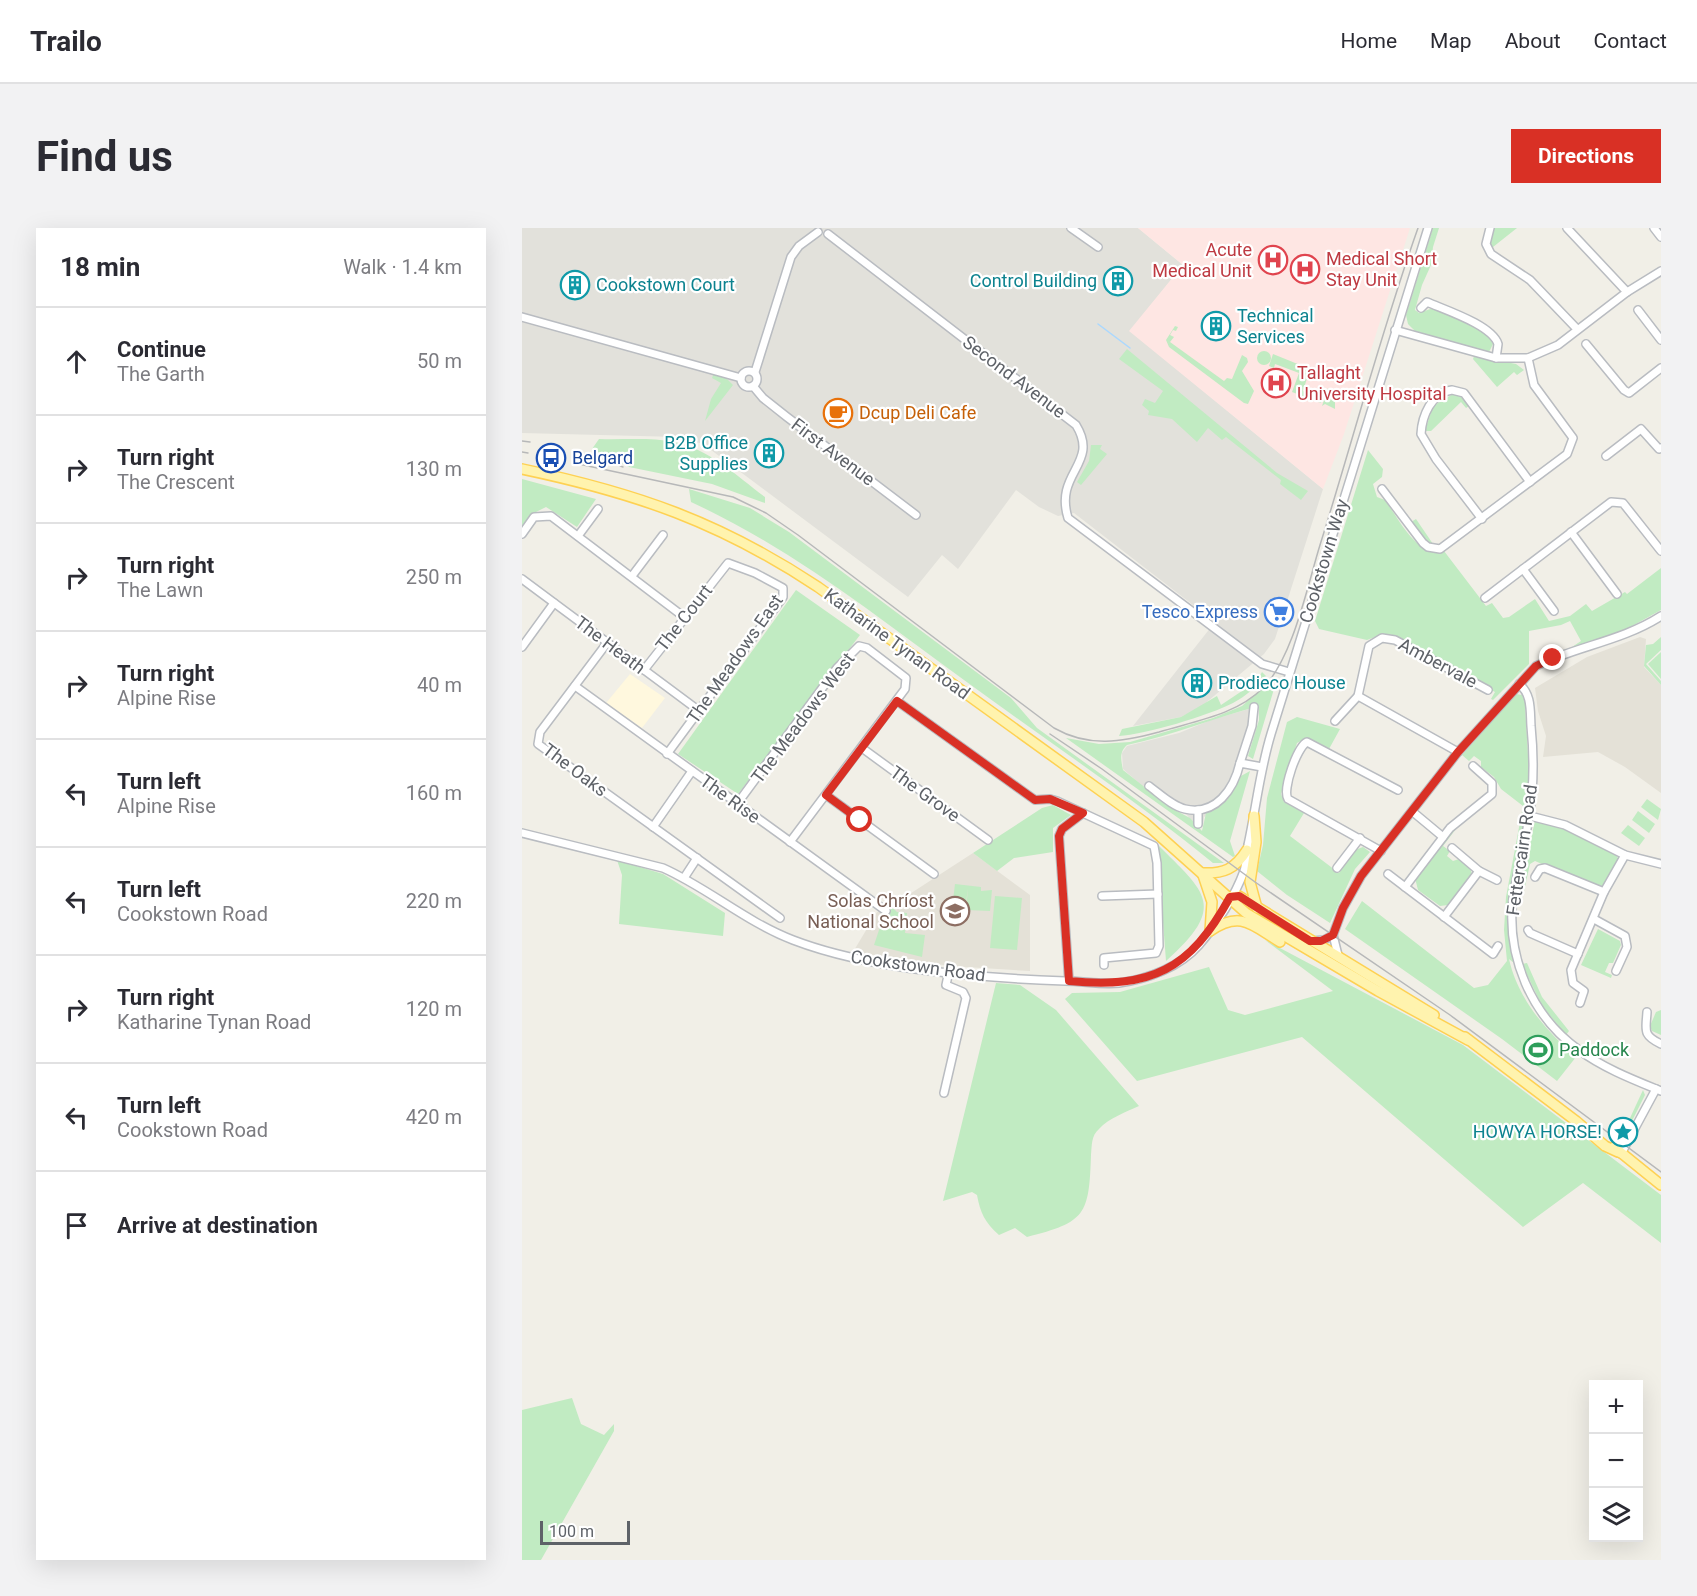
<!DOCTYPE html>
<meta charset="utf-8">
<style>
:root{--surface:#fff;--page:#f2f2f3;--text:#2b2b33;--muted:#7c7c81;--line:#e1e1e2;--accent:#d93025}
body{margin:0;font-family:Roboto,sans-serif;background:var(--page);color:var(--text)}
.controls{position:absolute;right:18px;bottom:18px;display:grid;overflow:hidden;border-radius:0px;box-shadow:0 6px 24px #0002}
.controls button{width:54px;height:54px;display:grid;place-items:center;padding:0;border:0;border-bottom:2px solid var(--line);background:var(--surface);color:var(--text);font:30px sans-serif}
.scale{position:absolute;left:18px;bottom:15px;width:90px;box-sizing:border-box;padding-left:6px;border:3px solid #5e6268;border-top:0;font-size:16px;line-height:21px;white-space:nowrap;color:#5e6268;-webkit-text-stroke:4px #fff;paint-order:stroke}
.stop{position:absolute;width:18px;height:18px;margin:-14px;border:4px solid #d93025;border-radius:50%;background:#fff}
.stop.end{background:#d93025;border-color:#fff;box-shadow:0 2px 6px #0008}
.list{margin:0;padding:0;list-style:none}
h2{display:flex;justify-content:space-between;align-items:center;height:78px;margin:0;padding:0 24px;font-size:26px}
h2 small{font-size:20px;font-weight:400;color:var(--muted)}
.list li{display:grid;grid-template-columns:39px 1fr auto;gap:18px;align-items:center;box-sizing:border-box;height:108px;padding:0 24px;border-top:2px solid var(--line)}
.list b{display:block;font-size:22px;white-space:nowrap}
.list p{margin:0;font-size:20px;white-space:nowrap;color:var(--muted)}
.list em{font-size:20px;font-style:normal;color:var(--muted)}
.icon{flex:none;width:33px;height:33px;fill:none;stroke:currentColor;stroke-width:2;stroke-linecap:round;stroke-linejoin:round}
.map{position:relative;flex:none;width:1139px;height:1332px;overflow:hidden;border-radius:0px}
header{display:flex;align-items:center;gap:36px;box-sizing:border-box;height:84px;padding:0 30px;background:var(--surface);border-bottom:2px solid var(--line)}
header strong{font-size:28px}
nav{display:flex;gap:33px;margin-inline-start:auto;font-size:21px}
.intro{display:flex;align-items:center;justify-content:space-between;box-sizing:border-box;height:144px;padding:0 36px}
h1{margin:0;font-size:42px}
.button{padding:15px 27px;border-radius:0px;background:var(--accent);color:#fff;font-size:21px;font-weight:700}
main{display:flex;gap:36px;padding:0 36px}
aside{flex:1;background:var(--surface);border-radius:0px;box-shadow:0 6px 24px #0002}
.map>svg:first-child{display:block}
</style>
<header>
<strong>Trailo</strong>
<nav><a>Home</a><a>Map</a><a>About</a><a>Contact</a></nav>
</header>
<div class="intro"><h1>Find us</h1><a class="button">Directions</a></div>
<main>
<aside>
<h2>18 min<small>Walk · 1.4 km</small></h2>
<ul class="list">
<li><svg class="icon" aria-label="ahead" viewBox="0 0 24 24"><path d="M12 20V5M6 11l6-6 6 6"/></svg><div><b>Continue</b><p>The Garth</p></div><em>50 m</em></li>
<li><svg class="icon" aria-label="right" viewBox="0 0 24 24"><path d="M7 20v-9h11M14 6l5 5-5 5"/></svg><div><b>Turn right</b><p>The Crescent</p></div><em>130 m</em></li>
<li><svg class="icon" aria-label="right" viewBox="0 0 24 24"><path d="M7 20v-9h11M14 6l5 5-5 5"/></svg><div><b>Turn right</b><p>The Lawn</p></div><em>250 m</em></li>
<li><svg class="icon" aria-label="right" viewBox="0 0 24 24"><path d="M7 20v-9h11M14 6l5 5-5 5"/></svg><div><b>Turn right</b><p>Alpine Rise</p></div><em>40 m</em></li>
<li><svg class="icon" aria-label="left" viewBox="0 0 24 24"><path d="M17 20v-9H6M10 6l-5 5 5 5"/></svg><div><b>Turn left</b><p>Alpine Rise</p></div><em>160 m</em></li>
<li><svg class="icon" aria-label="left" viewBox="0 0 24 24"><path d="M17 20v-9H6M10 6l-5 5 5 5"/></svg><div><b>Turn left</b><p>Cookstown Road</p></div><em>220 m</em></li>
<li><svg class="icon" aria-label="right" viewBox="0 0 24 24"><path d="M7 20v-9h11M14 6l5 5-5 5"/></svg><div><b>Turn right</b><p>Katharine Tynan Road</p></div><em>120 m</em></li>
<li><svg class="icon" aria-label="left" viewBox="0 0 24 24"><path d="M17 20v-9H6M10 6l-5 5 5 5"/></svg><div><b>Turn left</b><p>Cookstown Road</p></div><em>420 m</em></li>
<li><svg class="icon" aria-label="arrive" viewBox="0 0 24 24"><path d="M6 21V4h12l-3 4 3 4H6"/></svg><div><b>Arrive at destination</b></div></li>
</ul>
</aside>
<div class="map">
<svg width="1139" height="1332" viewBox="0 0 1139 1332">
<rect width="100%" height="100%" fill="#f1efe7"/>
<path fill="#fff8de" d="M108,446L143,470L120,500L84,475Z"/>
<g fill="#e2e1db">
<path d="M0,0H616L661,37L608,103L801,261L753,411L742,426L680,478L659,489L611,498L693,394L552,285L536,288L517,279L494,262L436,341L420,327L386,369L181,216L157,209L0,205Z"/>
<path d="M737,478L736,492L713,562L705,572L682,589L681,599L672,596L665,587L648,579L626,563L601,541L600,525L605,518L657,505L689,492Z"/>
</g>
<g fill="#e4e1d7">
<path d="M1118,409L1124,411L1122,439L1139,457V565L1103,539L1076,524L1021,529L1024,508L1016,483L1013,460L1065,429Z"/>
<path d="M451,625L508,667V743L428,738L331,724L355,684L363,682Z"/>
</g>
<path fill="#fee6e3" d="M616,0H888L822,206L801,261L607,103L661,37Z"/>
<g fill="#c1ebc2">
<path d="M911,0H917L911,19L909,37L900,57L893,82L897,85L911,80C929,88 962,96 971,116L967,124L893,103L886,96L884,87Z"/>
<path d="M971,0H995L971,19V22L967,12Z"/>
<path d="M653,98L656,99L654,103L651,102L648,107L652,109L648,114L702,153L705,150L710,151L720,127L725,130L726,134L720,143L732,163L726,176L722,175L647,119L644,112Z"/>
<path d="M605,121L755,245L786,263L779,272L758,256L759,252L704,209L700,212L686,200L675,214L650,191L626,187L627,183L620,177L623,171L633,175L641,163L597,131Z"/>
<circle cx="742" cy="130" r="7"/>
<path d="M751,126L788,141L781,163L801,169L799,175L770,164L777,145L753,136L752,140L747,138Z"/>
<path d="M952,128L994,136L1002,142L995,147L992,144L975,159L951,131Z"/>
<path d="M192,145L203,149L211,157L183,193L189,171L199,155L190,150Z"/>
<path d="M806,160L813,164V181L803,176L800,178Z"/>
<path d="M931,166L939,169L947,178L944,180L939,174L909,203H903L911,178Z"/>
<path d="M77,211C101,212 128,209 152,214C186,220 216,249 243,269V275L190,256L107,239L70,221Z"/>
<path d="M569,217H580L578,221L585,226L559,257L555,254L567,233Z"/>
<path d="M846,222L861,241L860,249L851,256L855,269L863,272C877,291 894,329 922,323L964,378L970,375L981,390L987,389L1013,371L1027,393L1048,388L1064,376L1070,383L1103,364L1105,366L1139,340V382L1101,403L1050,419L1059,413L1048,393L1039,397L1007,403V436L971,472L969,471L973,464L871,407L861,406L845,412L797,401L793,393Z"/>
<path d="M0,251L74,271L55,299L24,279L8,287L0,298Z"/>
<path d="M167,261L228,280L267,304L489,470L515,500L702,635H691C611,570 525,513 442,452C354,388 269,320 169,274Z"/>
<path d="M894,291L911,316L904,313L889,294Z"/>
<path d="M274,362L338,407L216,566L156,526Z"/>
<path d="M1139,409V422L1124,436L1139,453V457L1122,438L1124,417L1131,416Z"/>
<path d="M1139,424V451L1126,436Z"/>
<path d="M740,444L744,448C734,459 724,468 711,475C688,487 622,507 597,508L600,501L659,489L695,468L699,477L735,453Z"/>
<path d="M749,452L752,461L731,531L726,528L737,492V478C692,490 651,507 605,517C597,524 599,532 601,542L649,580L668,590L680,603L684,585L705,572L719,548L728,543L708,613L713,628L711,629L544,510L577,516L608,514L691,490L720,478Z"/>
<path d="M994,466L1000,467L1003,473C1004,507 1009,540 1005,575C999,632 978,676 992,735L987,731C996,771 1024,803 1054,829L1035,853L980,811L823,701L840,673L952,760L966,757L985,733L982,702L984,669L1001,578L979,561L972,549L959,539V533L952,528L947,533L940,527Z"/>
<path d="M775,489L818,501L807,521L785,510L775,515L759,566L762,574L782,585L768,608L817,645L833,622L841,619L848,624L833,641L808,695L765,667L735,643L741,617L745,570L765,494Z"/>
<path d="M1125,571L1139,581L1136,592L1119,579Z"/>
<path d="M531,577L549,587L531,600V624L492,630L475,643L451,625L520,580Z"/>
<path d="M1116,583L1133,596L1127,605L1110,592Z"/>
<path d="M948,588L937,597L921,618L928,623L925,628L931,633L937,631L948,640L950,646L926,677L918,678L896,662L893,650L936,596Z"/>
<path d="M1013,593L1037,598L1093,625L1097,632L1082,658L1078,661L1013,633L1008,636L1002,663L997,662Z"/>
<path d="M1106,597L1123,610L1117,618L1099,605Z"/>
<path d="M635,616C684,665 706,678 644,733Z"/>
<path d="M95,632L141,646L203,685L201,708L97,696L100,647Z"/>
<path d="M433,656L459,659V663L470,662L468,683L444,682L446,660L443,682L430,680Z"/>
<path d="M473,668L500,670L495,722L468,720Z"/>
<path d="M369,678L375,684L385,685L383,705L403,707L400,729L352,717L363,684Z"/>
<path d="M1076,701L1098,713L1099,717L1091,735H1087L1083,744L1090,747L1089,750L1059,737Z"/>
<path d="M743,712L941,817L1139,967V1015L1061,955L1001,999L780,809L615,853L543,771L550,765L598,764L687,739L706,782L723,787L811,763Z"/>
<path d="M1005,735L1020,769L1047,803L1044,807L1020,778L1000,736Z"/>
<path d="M474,755L498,757L534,782L617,878C604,884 587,890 577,901C569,908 570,917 569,927C567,987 564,994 505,1009L493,1000L477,1007C463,995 458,984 455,967L450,964L421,973Z"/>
<path d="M1139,782V807L1130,803L1128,798L1134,784Z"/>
<path d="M1121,862L1123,867L1105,903H1102Z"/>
<path d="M50,1170L59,1196L82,1207L92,1196V1203L19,1332H0V1182Z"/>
</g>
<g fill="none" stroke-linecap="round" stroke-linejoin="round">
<path stroke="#a9d8ff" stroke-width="1.5" d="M576,96L608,120"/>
<g stroke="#b9bcc1" stroke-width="10">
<g id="minor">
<path d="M549,0L576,19"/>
<path d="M968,0L964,16L969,26L1008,52L1055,101"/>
<path d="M1045,0L1105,64"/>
<path d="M1132,0L1139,9"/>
<path d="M306,6L554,197C578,236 532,244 546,290L740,436L767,444"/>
<path d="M899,80L905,74C923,82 970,97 976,116L974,130"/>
<path d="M1116,82L1139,112"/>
<path d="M0,89L219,150"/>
<path d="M873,102L974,130H1006L1036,117L1105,64L1139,43"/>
<path d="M1064,116L1102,162L1107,165L1139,140"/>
<circle cx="227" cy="151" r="8"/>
<path d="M233,144L269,29L277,18L296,4"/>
<path d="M231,158L241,170L265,189L394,287"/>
<path d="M1084,228L1119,201L1137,221L1139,220"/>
<path d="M860,261L901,315L906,319L918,321L1045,226L1051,210L1012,157L1006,130"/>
<path d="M960,291L914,231L899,206C900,188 909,165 930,162L942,165L1008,254"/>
<path d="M1049,304L1095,366"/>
<path d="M0,306L12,289L29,288L162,389"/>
<path d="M56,308L76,281"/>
<path d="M1001,341L1032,383"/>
<path d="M110,348L141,307"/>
<path d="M0,351L176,482"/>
<path d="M963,370L1089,274L1101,275L1139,323"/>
<path d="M85,415L18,504L16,516L258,690"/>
<path d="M0,419L32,375"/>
<path d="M122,442L206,335L233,345L261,360V369L145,526"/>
<path d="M997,456C1010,466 1008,483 1009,498C1012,528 1012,559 1007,589C1003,616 995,643 991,670C984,728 1009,788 1057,822C1081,840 1112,852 1139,863"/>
<path d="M53,458L364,683"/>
<path d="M836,468L936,524"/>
<path d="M375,473L513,572L528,571L535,573L632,618L635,635L637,718L634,725L582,730V737"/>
<path d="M813,493L836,468L847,418L860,410L873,412L966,462"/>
<path d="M340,520L466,612"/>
<path d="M718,535L730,498L732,479"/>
<path d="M627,558C638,566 650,578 663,581C694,588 712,561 718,535L740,539"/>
<path d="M304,567L412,646"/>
<path d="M215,576L315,440L337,418L345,420L384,450L383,461L268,614"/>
<path d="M676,582V596"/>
<path d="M891,584L921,609"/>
<path d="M1008,588L1043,597L1103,627L1139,636"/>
<path d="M131,599L170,543"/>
<path d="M0,605L141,640C186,660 224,694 271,712C349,742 459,750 543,753C561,753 579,757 597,755C626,751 658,739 677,717C695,696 713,668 722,643C725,634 724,625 726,617C734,580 738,542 749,506L906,0"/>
<path d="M930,620L957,643L975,652"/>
<path d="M859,623L766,571C760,562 775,519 785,514L876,562"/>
<path d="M815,640L838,610"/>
<path d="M866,646L971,726L976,718"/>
<path d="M1013,649L1018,641L1023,640L1082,664"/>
<path d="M162,650L175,630"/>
<path d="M883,659L928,600L970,566V555L951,538"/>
<path d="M580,668L636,666"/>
<path d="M922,689L957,643"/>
<path d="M1072,691L1103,708L1105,719L1094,743"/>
<path d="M1006,702L1008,705L1056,726"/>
<path d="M811,707L816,727"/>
<path d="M790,713L802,712L811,707L821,680L839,648L936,524L1014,438C1055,418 1100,413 1139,388"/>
<path d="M547,753L537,608L540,601L561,585"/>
<path d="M1058,775L1062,763L1051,755L1049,742L1082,664L1103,627"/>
<path d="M1125,784C1124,802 1120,807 1139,816"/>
<path d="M422,865L444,770L441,764L424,757L427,743"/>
<path d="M1099,926L1134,861"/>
</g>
</g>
<g stroke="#fed153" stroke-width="12">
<g id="major">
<path d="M0,241C114,265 198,294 296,359L622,594L724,685L856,763L946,812"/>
<path d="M732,588L734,614L728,654L735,680"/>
<path d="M680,645C702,646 713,641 725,622"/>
<path d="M681,647L690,674L688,703"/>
<path d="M708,669L717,668L912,787"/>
<path d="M688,703C719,682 730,697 758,714"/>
<path d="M943,809L1054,893L1083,918L1096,924"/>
<path d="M1092,919L1139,957"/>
</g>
</g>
<use href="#minor" stroke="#fff" stroke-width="7"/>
<use href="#major" stroke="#fff3ae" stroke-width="9"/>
<g stroke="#b7b8b9" stroke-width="1.5">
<path d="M0,213L8,214"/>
<path d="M0,224L6,225"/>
<path d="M55,224L76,229L101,239"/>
<path d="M52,235L211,269L244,285L276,307L532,500C567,520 600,514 637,504C673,493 714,487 741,460C771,430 785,359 798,317C831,212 859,104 896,0"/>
<path d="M528,506L580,541L733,654L928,787L1139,944"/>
</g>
</g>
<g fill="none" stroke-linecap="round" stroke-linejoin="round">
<path stroke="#d93025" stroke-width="8" d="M338,592L304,567L375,473L513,572L528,571L561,585L540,601L537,608L547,753C629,761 668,742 708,669L717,668L788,713H799L811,707L821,680L839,648L936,524L1014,438L1031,430"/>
</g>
<defs>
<g id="hospital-ring" transform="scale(1.5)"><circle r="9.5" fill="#fff" stroke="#e0444e" stroke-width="1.5"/><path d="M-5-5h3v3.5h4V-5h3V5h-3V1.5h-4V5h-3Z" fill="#e0444e"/></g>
<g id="building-ring" transform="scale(1.5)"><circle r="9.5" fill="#fff" stroke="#0f9aa8" stroke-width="1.5"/><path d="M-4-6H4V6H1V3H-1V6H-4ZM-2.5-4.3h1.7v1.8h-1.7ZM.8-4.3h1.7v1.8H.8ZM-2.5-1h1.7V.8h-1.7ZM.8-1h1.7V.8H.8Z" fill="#0f9aa8"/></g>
<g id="cafe-ring" transform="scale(1.5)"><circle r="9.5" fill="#fff" stroke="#e8710a" stroke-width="1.5"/><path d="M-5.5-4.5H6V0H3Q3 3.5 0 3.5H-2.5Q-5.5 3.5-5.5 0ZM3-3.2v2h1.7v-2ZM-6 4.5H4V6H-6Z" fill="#e8710a"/></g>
<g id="bus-ring" transform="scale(1.5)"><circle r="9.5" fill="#fff" stroke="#1a4fb4" stroke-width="1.5"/><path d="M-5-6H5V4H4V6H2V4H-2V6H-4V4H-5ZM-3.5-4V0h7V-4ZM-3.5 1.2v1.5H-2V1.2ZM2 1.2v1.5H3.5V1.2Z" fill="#1a4fb4"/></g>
<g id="supermarket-ring" transform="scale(1.5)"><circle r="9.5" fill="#fff" stroke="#3f7fe0" stroke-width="1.5"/><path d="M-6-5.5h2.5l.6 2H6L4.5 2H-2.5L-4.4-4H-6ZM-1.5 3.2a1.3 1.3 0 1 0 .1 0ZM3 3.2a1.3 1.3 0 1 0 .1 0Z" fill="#3f7fe0"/></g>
<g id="school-ring" transform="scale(1.5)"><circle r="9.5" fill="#fff" stroke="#8d6e63" stroke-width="1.5"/><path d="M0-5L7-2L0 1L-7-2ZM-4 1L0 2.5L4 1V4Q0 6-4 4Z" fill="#8d6e63"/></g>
<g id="stadium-ring" transform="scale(1.5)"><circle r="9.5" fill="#fff" stroke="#2e9e5b" stroke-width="1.5"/><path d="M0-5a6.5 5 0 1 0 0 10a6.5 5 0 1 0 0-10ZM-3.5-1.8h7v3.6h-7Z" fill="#2e9e5b"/></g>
<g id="sight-ring" transform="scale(1.5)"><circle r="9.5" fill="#fff" stroke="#0f9aa8" stroke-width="1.5"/><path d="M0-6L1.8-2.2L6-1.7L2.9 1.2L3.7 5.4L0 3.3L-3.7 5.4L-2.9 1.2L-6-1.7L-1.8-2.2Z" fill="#0f9aa8"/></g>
</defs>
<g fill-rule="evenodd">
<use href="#hospital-ring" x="751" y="32"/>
<use href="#hospital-ring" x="783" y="41"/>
<use href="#building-ring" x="596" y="53"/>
<use href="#building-ring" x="53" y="57"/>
<use href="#building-ring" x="694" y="98"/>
<use href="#hospital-ring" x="754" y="155"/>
<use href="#cafe-ring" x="316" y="185"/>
<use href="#building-ring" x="247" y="225"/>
<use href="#bus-ring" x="29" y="230"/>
<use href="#supermarket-ring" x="757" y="384"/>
<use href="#building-ring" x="675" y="455"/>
<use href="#school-ring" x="433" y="683"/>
<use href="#stadium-ring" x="1016" y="822"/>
<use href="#sight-ring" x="1101" y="904"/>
</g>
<g text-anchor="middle" stroke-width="4.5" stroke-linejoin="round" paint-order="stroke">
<g font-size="18" fill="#be3a42" stroke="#fff" text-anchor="start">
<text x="730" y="28" text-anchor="end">Acute<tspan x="730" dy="21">Medical Unit</tspan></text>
<text x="804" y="37">Medical Short<tspan x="804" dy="21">Stay Unit</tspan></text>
<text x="775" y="151">Tallaght<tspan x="775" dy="21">University Hospital</tspan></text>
</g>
<g font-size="18" fill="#0d838f" stroke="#fff" text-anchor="end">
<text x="575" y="59">Control Building</text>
<text x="74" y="63" text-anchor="start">Cookstown Court</text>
<text x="715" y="94" text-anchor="start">Technical<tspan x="715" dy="21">Services</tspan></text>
<text x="226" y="221">B2B Office<tspan x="226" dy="21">Supplies</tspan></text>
<text x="696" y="461" text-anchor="start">Prodieco House</text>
<text x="1080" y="910">HOWYA HORSE!</text>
</g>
<g font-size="18" fill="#5e6268" stroke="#fff">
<text transform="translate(492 149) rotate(37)" y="6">Second Avenue</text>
<text transform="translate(311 224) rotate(37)" y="6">First Avenue</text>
<text transform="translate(802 333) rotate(-73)" y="6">Cookstown Way</text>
<text transform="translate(162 390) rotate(-52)" y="6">The Court</text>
<text transform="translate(375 416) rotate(36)" y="6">Katharine Tynan Road</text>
<text transform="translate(88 417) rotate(37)" y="6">The Heath</text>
<text transform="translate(213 431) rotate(-55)" y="6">The Meadows East</text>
<text transform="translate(916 435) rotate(28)" y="6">Ambervale</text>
<text transform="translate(281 490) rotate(-53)" y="6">The Meadows West</text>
<text transform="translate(53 542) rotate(37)" y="6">The Oaks</text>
<text transform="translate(403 566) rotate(36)" y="6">The Grove</text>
<text transform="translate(208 571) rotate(36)" y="6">The Rise</text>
<text transform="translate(1000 622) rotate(-82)" y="6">Fettercairn Road</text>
<text transform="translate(396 738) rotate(8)" y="6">Cookstown Road</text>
</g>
<g font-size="18" fill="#c56008" stroke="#fff" text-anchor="start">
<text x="337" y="191">Dcup Deli Cafe</text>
</g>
<g font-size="18" fill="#164399" stroke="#fff" text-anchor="start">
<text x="50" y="236">Belgard</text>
</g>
<g font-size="18" fill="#366cbe" stroke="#fff" text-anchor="end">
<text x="736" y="390">Tesco Express</text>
</g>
<g font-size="18" fill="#785e54" stroke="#fff" text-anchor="end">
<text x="412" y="679">Solas Chríost<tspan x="412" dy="21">National School</tspan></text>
</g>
<g font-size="18" fill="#27864d" stroke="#fff" text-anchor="start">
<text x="1037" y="828">Paddock</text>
</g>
</g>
</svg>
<div class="controls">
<button>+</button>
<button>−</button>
<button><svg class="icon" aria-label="layers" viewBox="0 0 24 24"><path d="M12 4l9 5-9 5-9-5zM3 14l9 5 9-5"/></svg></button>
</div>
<div class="scale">100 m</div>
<div class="stop" style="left:338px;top:592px"></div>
<div class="stop end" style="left:1031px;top:430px"></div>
</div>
</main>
